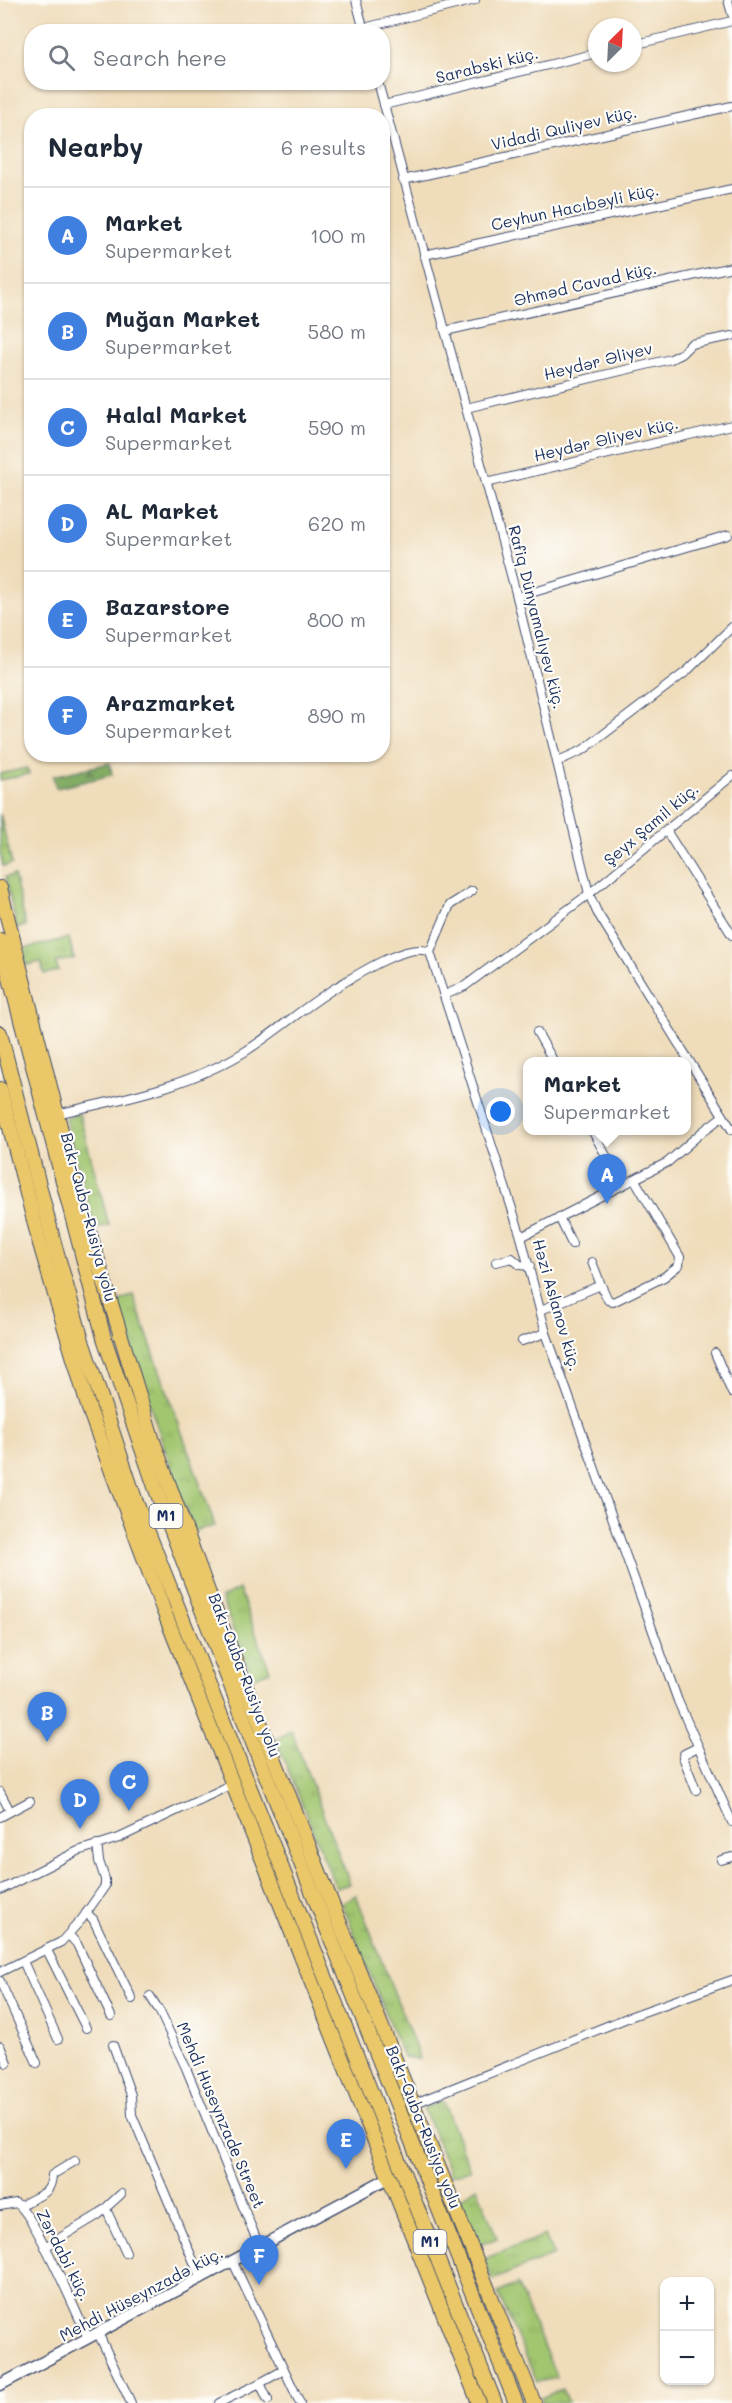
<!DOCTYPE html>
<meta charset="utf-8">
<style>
:root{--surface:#fff;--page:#f6f6f7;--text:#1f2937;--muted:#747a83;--line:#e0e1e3;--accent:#1f6fb2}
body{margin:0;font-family:Mali,sans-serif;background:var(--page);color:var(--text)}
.controls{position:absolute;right:18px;bottom:18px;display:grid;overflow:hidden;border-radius:12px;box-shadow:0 2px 4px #0004}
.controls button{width:54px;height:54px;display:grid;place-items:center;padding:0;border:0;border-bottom:2px solid var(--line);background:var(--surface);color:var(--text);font:30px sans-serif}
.compass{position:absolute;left:588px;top:18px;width:54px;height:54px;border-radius:50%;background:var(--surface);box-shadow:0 2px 4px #0004;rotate:24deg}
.you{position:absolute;left:501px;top:1112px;width:21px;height:21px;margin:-15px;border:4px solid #fff;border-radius:50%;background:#1a73e8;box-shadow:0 0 0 9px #1a73e833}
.badge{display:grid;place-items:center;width:39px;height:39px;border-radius:50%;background:var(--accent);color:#fff;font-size:20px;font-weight:700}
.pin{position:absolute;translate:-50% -50px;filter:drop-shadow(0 2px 3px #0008)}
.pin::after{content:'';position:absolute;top:32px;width:21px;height:18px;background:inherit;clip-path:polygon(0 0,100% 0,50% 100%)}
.popup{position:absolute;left:523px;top:1057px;width:168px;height:78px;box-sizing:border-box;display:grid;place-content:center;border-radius:12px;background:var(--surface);filter:drop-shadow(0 2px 4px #0005);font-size:20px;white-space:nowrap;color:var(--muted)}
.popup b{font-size:22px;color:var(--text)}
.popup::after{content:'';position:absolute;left:50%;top:100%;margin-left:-12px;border:12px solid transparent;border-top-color:var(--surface)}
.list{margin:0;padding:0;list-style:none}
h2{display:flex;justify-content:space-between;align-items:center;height:78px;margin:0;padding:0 24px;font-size:26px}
h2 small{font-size:20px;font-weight:400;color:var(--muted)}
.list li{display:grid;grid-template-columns:39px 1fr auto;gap:18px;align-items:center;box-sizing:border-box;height:96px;padding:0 24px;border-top:2px solid var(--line)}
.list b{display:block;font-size:22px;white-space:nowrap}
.list p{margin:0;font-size:20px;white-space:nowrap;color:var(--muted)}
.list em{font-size:20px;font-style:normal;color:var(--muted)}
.icon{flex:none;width:33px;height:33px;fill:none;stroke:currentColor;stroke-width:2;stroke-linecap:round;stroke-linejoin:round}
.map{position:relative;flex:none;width:732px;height:2403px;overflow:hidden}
.search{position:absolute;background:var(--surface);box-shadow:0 2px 4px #0004;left:24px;top:24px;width:366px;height:66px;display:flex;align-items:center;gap:15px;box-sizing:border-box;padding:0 21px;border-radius:24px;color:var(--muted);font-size:22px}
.panel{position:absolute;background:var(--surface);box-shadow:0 2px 4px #0004;left:24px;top:108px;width:366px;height:654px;border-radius:24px}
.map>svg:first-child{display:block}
</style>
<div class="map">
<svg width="732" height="2403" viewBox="0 0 732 2403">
<defs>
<pattern id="grass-tufts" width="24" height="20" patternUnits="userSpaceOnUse" patternTransform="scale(1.5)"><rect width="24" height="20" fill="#a2c670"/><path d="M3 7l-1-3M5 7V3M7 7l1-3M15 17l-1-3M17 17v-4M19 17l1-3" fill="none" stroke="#8baa63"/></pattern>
<pattern id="forest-firs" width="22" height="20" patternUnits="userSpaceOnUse" patternTransform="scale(1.5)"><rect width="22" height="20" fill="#81ab62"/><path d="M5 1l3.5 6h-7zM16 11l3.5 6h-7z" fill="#698c54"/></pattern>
</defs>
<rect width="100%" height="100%" fill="#fdfcf7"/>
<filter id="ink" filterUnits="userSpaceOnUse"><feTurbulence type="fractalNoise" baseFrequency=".0167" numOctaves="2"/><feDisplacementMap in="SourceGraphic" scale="12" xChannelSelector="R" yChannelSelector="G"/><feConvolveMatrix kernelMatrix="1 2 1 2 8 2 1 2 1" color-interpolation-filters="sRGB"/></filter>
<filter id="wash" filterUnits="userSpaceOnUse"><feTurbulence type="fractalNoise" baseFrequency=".008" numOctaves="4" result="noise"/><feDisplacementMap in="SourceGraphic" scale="24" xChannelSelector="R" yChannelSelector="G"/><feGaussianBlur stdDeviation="1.35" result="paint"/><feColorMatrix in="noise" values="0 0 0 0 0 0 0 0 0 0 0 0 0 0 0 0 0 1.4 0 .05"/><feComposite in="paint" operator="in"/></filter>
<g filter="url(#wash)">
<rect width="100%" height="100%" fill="#efdcba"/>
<g fill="url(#grass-tufts)" stroke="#5e7a67" stroke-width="1.5">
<path d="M27,768L29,774L0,780V774Z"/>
<path d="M0,814L12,864L3,866L0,853Z"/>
<path d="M14,875L26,926L17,928L5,877Z"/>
<path d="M69,938L74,959L56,962L58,971L44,974L41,962L26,965L23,949Z"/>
<path d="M79,1113L109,1225L95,1229L65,1119Z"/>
<path d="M133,1295L215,1526L193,1531L115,1303Z"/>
<path d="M239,1589L270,1671L252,1678L221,1598Z"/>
<path d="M291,1730L350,1884L336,1888L276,1740Z"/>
<path d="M356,1895L420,2059L403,2057L342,1903Z"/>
<path d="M443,2101L470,2170L451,2175L423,2108Z"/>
<path d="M477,2187L497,2238L479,2245L459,2200Z"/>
<path d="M545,2235L553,2255L492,2280L484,2259Z"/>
<path d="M517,2284L557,2378L537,2382L498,2293Z"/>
<path d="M562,2389L568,2403H543L541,2398Z"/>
</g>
<path fill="url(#forest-firs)" stroke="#4e6d60" stroke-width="1.5" d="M110,763L112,775L56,788L53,776Z"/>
</g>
<g filter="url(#ink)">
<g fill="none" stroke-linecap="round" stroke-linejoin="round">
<g stroke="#3b496c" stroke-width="10">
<g id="minor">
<path d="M356,0L364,31"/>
<path d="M728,0L732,14"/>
<path d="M364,28L475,0"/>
<path d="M633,45L732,21"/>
<path d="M378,82L517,597L589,894L597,912L732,1130"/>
<path d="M384,105L597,53"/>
<path d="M403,180L732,106"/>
<path d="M424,255L732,189"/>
<path d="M445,331L732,267"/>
<path d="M466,408L671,359L681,354L691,344L732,336"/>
<path d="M486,483L732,425"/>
<path d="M517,597L728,535"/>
<path d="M558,761L583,750L687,671L732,627"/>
<path d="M667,832L732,935"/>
<path d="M430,952L450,905L472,891"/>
<path d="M445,995L465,986L589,894L732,776"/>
<path d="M537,1032L554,1062"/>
<path d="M56,1114C122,1099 188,1087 246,1051C276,1032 304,1007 335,988C355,976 408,941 430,952L521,1237L546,1333L678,1701L732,1822"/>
<path d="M592,1130L622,1185"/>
<path d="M559,1217L572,1244"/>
<path d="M521,1237L668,1162L702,1132L723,1116"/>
<path d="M496,1262L512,1258L520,1265L530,1266"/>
<path d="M592,1262L601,1285"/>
<path d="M541,1310L601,1285L608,1300L613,1302L664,1277L679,1265L680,1257L635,1180"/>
<path d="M522,1341L546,1333"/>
<path d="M715,1353L732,1393"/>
<path d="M696,1790L683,1757L684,1754L698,1747"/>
<path d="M0,1792L10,1811"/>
<path d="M0,1817L30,1801"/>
<path d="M721,1860L732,1857"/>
<path d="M0,1890L78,1851L119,1838L233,1784"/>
<path d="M86,1913L93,1919L132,1999"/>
<path d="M69,1935L77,1944L111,2016"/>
<path d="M47,1950L86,2028"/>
<path d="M23,1961L58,2039"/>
<path d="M0,1972L61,1942L82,1919L105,1886V1879L99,1861L97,1844"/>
<path d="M0,1981L37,2063"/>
<path d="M150,1996L160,2012L186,2068L260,2248"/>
<path d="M113,2045L131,2095L132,2115L201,2279"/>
<path d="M0,2046L7,2063"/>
<path d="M413,2104L632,2016L732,1980"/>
<path d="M0,2206L16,2203C34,2213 77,2314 88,2338"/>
<path d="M21,2206C37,2194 51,2197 52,2175L75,2161"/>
<path d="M106,2209L126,2253"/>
<path d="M45,2247L98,2215L121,2194"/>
<path d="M233,2262L300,2403"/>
<path d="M98,2333L131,2403"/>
<path d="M260,2383L284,2370"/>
<path d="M219,2403L260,2383L268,2400"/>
</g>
</g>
<g stroke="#3b496c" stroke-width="13">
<path id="tertiary" d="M0,2385L390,2177"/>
</g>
<g stroke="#3b496c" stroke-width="16">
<g id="trunk">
<path d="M0,888L74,1182L153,1441L209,1594L330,1899L534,2403"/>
<path d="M0,940L104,1338L155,1487L247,1728L516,2403"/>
<path d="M0,1033L54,1243L83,1344L136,1502L495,2403"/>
<path d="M0,1089L40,1244L88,1406L112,1472L163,1609L479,2403"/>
</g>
</g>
<use href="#minor" stroke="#fff" stroke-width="8"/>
<use href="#tertiary" stroke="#fff" stroke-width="10"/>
<use href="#trunk" stroke="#eac769" stroke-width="14"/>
</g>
</g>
<g text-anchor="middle" stroke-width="4.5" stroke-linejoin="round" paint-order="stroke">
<g fill="#fdfcf7" stroke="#5f6c8c" stroke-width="1.5">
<rect x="149.5" y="1504" width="33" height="24" rx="4.5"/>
<rect x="413.5" y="2230" width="33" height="24" rx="4.5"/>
</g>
<g font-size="15" font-weight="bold" fill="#1b2f5e">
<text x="166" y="1521">M1</text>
<text x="430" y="2247">M1</text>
</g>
<g font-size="16" fill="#1b2f5e" stroke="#fdfcf7">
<text transform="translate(487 65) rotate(-14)" y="6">Sarabski küç.</text>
<text transform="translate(564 128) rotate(-13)" y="6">Vidadi Quliyev küç.</text>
<text transform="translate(575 207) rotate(-12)" y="6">Ceyhun Hacıbəyli küç.</text>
<text transform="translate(585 284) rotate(-13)" y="6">Əhməd Cavad küç.</text>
<text transform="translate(598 361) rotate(-14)" y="6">Heydər Əliyev</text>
<text transform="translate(606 439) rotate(-13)" y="6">Heydər Əliyev küç.</text>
<text transform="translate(537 617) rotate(76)" y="6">Rafiq Dünyamalıyev küç.</text>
<text transform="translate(651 824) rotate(-40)" y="6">Şeyx Şamil küç.</text>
<text transform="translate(89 1217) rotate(75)" y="6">Bakı-Quba-Rusiya yolu</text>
<text transform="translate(557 1305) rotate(74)" y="6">Həzi Aslanov küç.</text>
<text transform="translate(245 1675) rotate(69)" y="6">Bakı-Quba-Rusiya yolu</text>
<text transform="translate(221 2115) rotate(67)" y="6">Mehdi Huseynzadе Street</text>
<text transform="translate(424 2127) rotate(68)" y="6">Bakı-Quba-Rusiya yolu</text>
<text transform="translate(64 2255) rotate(63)" y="6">Zərdabi küç.</text>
<text transform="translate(141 2294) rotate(-28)" y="6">Mehdi Hüseynzadə küç.</text>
</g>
</g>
</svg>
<div class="controls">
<button>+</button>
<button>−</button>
</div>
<svg class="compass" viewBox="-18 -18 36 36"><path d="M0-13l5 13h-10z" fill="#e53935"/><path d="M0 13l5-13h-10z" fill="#747a83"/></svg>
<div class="you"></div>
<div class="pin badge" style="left:607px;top:1204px;background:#3f7fe0">A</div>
<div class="popup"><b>Market</b>Supermarket</div>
<div class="pin badge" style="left:47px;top:1742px;background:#3f7fe0">B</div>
<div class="pin badge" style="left:129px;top:1811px;background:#3f7fe0">C</div>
<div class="pin badge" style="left:80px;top:1829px;background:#3f7fe0">D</div>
<div class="pin badge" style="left:346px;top:2169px;background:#3f7fe0">E</div>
<div class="pin badge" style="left:259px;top:2285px;background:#3f7fe0">F</div>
<div class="search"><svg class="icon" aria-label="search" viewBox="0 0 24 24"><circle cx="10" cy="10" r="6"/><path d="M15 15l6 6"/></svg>Search here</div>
<section class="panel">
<h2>Nearby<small>6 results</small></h2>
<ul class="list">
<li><span class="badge" style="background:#3f7fe0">A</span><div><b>Market</b><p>Supermarket</p></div><em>100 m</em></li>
<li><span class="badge" style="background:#3f7fe0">B</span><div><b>Muğan Market</b><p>Supermarket</p></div><em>580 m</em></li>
<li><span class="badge" style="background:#3f7fe0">C</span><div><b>Halal Market</b><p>Supermarket</p></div><em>590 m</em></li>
<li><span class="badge" style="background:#3f7fe0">D</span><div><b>AL Market</b><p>Supermarket</p></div><em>620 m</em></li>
<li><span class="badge" style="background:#3f7fe0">E</span><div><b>Bazarstore</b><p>Supermarket</p></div><em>800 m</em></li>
<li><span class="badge" style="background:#3f7fe0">F</span><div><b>Arazmarket</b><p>Supermarket</p></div><em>890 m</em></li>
</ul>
</section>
</div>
